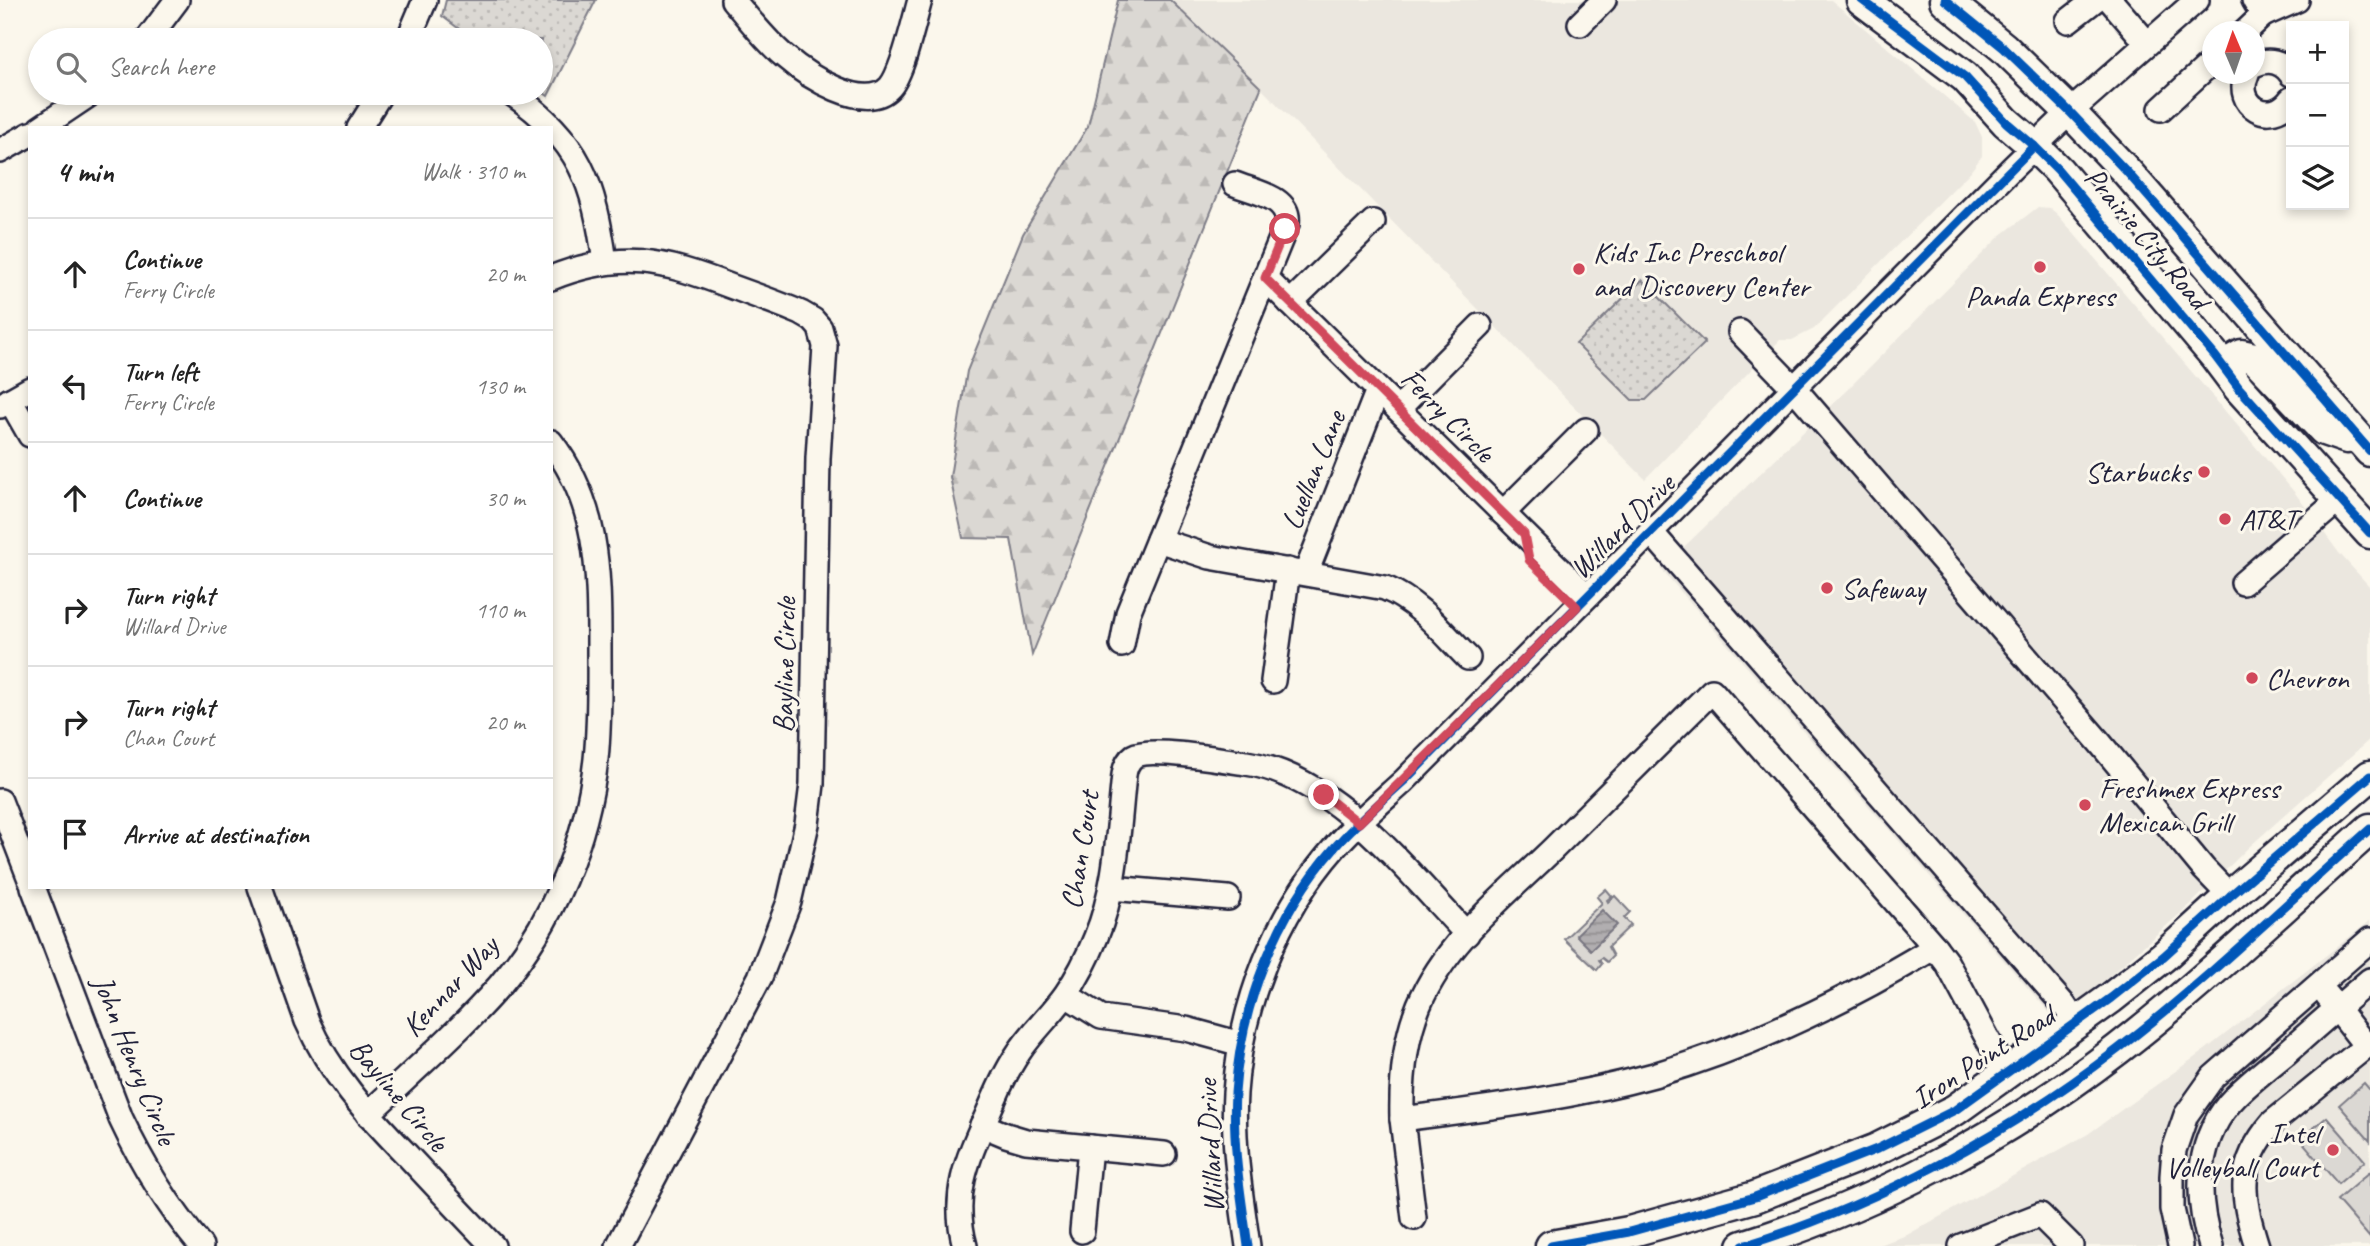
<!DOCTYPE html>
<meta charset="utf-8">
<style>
:root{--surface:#fff;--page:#f2f2f2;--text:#222;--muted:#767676;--line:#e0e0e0}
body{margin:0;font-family:Caveat,sans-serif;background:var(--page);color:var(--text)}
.controls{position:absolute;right:21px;top:21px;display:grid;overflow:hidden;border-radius:0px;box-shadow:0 4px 10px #0003}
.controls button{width:63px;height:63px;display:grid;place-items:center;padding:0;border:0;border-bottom:2px solid var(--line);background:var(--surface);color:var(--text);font:35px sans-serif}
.compass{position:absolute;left:2202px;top:21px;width:63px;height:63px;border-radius:50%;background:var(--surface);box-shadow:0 4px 10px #0003;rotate:358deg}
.stop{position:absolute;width:21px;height:21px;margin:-16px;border:5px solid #d1495b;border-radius:50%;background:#fff}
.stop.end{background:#d1495b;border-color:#fff;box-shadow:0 2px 7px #0008}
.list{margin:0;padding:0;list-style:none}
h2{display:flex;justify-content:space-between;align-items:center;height:91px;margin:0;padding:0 28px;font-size:30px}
h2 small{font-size:23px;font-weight:400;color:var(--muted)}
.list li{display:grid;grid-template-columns:46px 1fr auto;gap:21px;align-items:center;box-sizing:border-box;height:112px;padding:0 28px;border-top:2px solid var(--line)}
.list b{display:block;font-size:26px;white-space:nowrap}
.list p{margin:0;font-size:23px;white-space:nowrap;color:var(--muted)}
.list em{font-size:23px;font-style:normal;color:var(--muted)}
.icon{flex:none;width:38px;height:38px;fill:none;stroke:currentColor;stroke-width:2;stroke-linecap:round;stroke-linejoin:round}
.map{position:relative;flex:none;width:2370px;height:1246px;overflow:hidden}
.search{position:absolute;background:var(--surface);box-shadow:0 4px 10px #0003;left:28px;top:28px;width:525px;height:77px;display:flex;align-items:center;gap:18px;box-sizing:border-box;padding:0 24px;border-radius:38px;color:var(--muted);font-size:26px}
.panel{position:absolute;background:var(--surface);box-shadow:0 4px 10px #0003;left:28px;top:126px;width:525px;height:763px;border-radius:0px}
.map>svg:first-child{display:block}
</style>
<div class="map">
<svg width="2370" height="1246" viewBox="0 0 2370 1246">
<defs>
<pattern id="forest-firs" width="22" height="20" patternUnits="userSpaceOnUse" patternTransform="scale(1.75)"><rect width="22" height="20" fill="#dbd8d3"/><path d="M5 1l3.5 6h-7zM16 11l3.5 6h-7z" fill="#bcb9b6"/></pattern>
<pattern id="park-dots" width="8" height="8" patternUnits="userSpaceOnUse" patternTransform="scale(1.75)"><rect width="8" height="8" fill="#dbd8d3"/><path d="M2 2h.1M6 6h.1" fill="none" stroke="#bcb9b6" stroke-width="1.8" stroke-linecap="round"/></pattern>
<pattern id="water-rules" width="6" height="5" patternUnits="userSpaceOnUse" patternTransform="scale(1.75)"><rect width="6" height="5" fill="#b1aeb0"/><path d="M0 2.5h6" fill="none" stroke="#908d90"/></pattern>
</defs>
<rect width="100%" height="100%" fill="#fbf7ec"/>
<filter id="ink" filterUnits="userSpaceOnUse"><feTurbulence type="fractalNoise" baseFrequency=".0143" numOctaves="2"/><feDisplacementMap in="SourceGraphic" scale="14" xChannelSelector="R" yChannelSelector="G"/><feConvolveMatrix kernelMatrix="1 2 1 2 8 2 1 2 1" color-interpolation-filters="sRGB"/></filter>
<g filter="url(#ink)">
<g fill="#ebe7df">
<path d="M1170,0H1831L1975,122L1982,137V156L1970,172L1814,329L1792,340H1780L1645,479L1261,88Z"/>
<path d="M2038,207L2050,208L2058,215L2295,493L2339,553L2370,587V739L2249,847L2190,905L2091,992L2055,1019L1661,569L1847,390L2000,236Z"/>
<path d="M2370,921V1246H1876L1907,1235L2088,1134L2205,1050Z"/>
</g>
<path fill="url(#forest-firs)" stroke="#7e7d87" stroke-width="2" d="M1118,0H1170L1261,88L1032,655L1011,539L963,538L950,477L967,371L1023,234L1088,126Z"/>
<g fill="url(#park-dots)" stroke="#7e7d87" stroke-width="2">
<path d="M446,0H596L548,96L541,91V40H474L442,16Z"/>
<path d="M1642,280L1705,343L1646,400H1632L1576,344Z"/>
</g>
<g fill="#dbd8d3" stroke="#7e7d87" stroke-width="2">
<path d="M1606,889L1612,896L1607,900L1608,902L1615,896L1630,912L1624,918L1631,925L1608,947L1613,956L1607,962L1602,958L1599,960L1602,964L1597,970L1564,939L1602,903L1597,897Z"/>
<path d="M2364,1083L2370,1090V1141L2339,1105Z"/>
<path d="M2327,1117L2365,1161L2338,1184L2300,1139Z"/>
<path d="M2370,1172V1238L2337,1200Z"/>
</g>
<path fill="url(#water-rules)" stroke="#787681" stroke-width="2" d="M1602,910L1617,925L1591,950L1576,935Z"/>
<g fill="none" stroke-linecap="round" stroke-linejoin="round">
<g stroke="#22223b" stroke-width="28">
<g id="minor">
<path d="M733,0C749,19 765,40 784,56C806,75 865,114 890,87C903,72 914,21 920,0"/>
<path d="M2110,0L2147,43"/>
<path d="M2263,15L2297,0"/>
<path d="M2068,21L2095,0"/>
<path d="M1580,24L1604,0"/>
<path d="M2245,32L2263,15L2254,0"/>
<path d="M147,40L177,0"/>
<path d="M408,40L425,0"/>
<path d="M2254,65C2268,58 2282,61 2291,74"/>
<path d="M2247,74C2233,106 2271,127 2291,99"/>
<path d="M511,93C580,140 594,183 605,262"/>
<path d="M2161,109L2212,62"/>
<path d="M40,128L92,93"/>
<path d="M359,128L381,93"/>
<path d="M0,151L30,134"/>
<path d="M551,278C621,250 662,260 730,286C754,295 778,303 801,313L813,320L820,328L825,346L818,458L812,784L807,824L789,902L760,977L618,1246"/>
<path d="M1265,278L1587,596"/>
<path d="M1290,303L1373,222"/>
<path d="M1740,332L1794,388L2100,743L2204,869L2230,896"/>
<path d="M10,400L30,435"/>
<path d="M0,406L30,389"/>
<path d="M1398,409L1480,326"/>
<path d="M1503,513L1586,430"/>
<path d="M1651,532L2064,1005L2077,1025"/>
<path d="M1158,540L1210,557L1385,588C1419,602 1442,632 1468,658"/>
<path d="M1306,573L1378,390"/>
<path d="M2243,583L2340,499"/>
<path d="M1122,645L1128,613L1287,224C1291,197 1254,192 1235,184"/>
<path d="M1273,681L1288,570"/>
<path d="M1712,691L1935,947C1846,1001 1753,1046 1654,1075C1571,1098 1487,1108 1402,1119C1401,1080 1404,1041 1419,1005C1446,941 1506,895 1554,848C1607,796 1659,743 1712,691Z"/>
<path d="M0,801L30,879"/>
<path d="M33,887L121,1119C143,1166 168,1206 201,1246"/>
<path d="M260,887L307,1021C330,1074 367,1114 407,1155C435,1185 464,1216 493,1246"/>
<path d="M1111,888L1228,898"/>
<path d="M1935,947L1947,963L2006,1073"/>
<path d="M1066,995L1101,1017L1186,1029L1241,1044"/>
<path d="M2327,996L2366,1046"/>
<path d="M368,1114C412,1072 460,1031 500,985C553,922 587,841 596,759C600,721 599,682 599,643C599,570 598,503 551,442"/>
<path d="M1402,1119L1414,1218"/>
<path d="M982,1125L1006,1135L1026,1141L1164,1154"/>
<path d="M1082,1231L1090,1147"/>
<path d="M965,1246C951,1194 967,1160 988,1113C997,1092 1006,1071 1019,1052C1033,1031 1052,1014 1066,994C1078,977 1088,957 1096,937C1117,887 1118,829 1124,775C1125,768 1127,761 1134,756C1149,747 1225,760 1246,763C1335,776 1407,872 1467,934"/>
<path d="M1248,1246C1241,1196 1232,1144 1235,1093C1241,1004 1276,914 1335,847C1356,823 1381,802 1404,781L2011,169L2070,112L2197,0"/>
<path d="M1961,1246L2040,1215L2071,1246"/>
<path d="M2180,1246L2172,1209V1176L2174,1150L2186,1115L2213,1077L2370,940"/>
<path d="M2211,1246C2194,1194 2196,1136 2236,1096C2251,1081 2269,1067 2285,1054C2313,1029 2342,1004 2370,980"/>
<path d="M2257,1246C2241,1195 2236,1165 2273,1122L2370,1043"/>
</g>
</g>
<g stroke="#22223b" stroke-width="35">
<g id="major">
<path d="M1862,0L1965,77L2006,122L2034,146L2058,170L2215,356L2239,388L2370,533"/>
<path d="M1945,0L2004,48L2070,112L2127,172L2370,451"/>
<path d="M2223,366L2242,355L2255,358L2324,430L2347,438"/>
<path d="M1551,1246L1629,1232L1755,1197L1877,1149L1955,1110L2111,998L2164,956L2230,896L2370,776"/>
<path d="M1743,1246C1875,1206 2008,1134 2118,1049C2206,981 2287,903 2370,829"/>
</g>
</g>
<use href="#minor" stroke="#fbf7ec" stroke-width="23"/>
<use href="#major" stroke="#fbf7ec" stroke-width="30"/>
<g stroke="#fbf7ec" stroke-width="13">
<g id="cycleway">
<path d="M1862,0L1965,77L2006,122L2034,146L2058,170L2215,356L2239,388L2370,533"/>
<path d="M1945,0L2004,48L2070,112L2127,172L2370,451"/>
<path d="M1248,1246C1241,1196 1232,1144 1235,1093C1241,1004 1276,914 1335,847C1356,823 1381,802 1404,781L2034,146"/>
<path d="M1551,1246L1629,1232L1755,1197L1877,1149L1955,1110L2111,998L2164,956L2230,896L2370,776"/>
<path d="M1743,1246C1875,1206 2008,1134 2118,1049C2206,981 2287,903 2370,829"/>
</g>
</g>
<use href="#cycleway" stroke="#0057b8" stroke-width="9"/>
</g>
</g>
<g fill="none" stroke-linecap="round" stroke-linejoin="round" filter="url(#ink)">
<path stroke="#d1495b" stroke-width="9" d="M1285,229L1265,278L1524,534L1529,560L1577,607L1359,823L1324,795"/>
</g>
<g fill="#d1495b" stroke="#fbf7ec" stroke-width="2.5">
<circle cx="2040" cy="267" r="7"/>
<circle cx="1579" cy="269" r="7"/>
<circle cx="2204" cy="472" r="7"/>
<circle cx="2225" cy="519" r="7"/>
<circle cx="1827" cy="588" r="7"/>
<circle cx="2252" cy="678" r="7"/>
<circle cx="2085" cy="805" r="7"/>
<circle cx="2333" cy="1150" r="7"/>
</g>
<g text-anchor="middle" stroke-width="6" stroke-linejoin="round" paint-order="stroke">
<g font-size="30" fill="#22223b" stroke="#fbf7ec">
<text transform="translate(2147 238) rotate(50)" y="10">Prairie City Road</text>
<text transform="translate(1448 415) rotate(45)" y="10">Ferry Circle</text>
<text transform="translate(1313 470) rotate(-68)" y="10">Luellan Lane</text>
<text transform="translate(1622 526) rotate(-45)" y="10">Willard Drive</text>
<text transform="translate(784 665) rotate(-89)" y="10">Bayline Circle</text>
<text transform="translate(1080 850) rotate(-81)" y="10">Chan Court</text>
<text transform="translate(450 986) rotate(-47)" y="10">Kennar Way</text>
<text transform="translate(1983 1057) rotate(-33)" y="10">Iron Point Road</text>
<text transform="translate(135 1060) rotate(68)" y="10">John Henry Circle</text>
<text transform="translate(399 1095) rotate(50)" y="10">Bayline Circle</text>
<text transform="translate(1210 1146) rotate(-93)" y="10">Willard Drive</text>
</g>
<g font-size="30" fill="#22223b" stroke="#fbf7ec" text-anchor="start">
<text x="1593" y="262">Kids Inc Preschool<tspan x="1593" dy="34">and Discovery Center</tspan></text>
<text x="2040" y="306" text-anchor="middle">Panda Express</text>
<text x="2190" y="482" text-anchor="end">Starbucks</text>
<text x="2239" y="529">AT&amp;T</text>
<text x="1841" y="598">Safeway</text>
<text x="2266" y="688">Chevron</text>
<text x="2099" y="798">Freshmex Express<tspan x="2099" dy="34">Mexican Grill</tspan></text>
<text x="2319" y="1143" text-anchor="end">Intel<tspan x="2319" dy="34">Volleyball Court</tspan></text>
</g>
</g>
</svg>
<div class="controls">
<button>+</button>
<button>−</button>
<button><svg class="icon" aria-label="layers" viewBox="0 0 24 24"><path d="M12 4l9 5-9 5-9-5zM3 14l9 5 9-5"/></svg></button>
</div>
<svg class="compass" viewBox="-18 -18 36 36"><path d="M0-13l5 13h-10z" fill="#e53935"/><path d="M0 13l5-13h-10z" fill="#767676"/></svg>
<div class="stop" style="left:1285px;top:229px"></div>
<div class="stop end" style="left:1324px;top:795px"></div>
<div class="search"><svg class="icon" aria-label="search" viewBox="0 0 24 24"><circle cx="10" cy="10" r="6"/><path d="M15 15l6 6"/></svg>Search here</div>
<section class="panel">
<h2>4 min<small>Walk · 310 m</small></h2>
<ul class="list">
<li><svg class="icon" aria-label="ahead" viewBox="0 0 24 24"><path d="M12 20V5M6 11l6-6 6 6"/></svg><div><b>Continue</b><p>Ferry Circle</p></div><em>20 m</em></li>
<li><svg class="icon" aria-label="left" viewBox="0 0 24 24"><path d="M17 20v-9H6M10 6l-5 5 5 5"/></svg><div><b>Turn left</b><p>Ferry Circle</p></div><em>130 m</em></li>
<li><svg class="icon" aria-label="ahead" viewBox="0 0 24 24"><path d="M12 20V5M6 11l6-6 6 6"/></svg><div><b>Continue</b></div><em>30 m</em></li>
<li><svg class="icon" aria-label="right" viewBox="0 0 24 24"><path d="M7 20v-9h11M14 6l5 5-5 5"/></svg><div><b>Turn right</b><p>Willard Drive</p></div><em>110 m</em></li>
<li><svg class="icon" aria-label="right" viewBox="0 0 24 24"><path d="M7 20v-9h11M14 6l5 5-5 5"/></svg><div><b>Turn right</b><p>Chan Court</p></div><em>20 m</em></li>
<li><svg class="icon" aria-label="arrive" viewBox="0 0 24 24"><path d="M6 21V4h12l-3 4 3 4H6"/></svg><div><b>Arrive at destination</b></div></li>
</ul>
</section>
</div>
